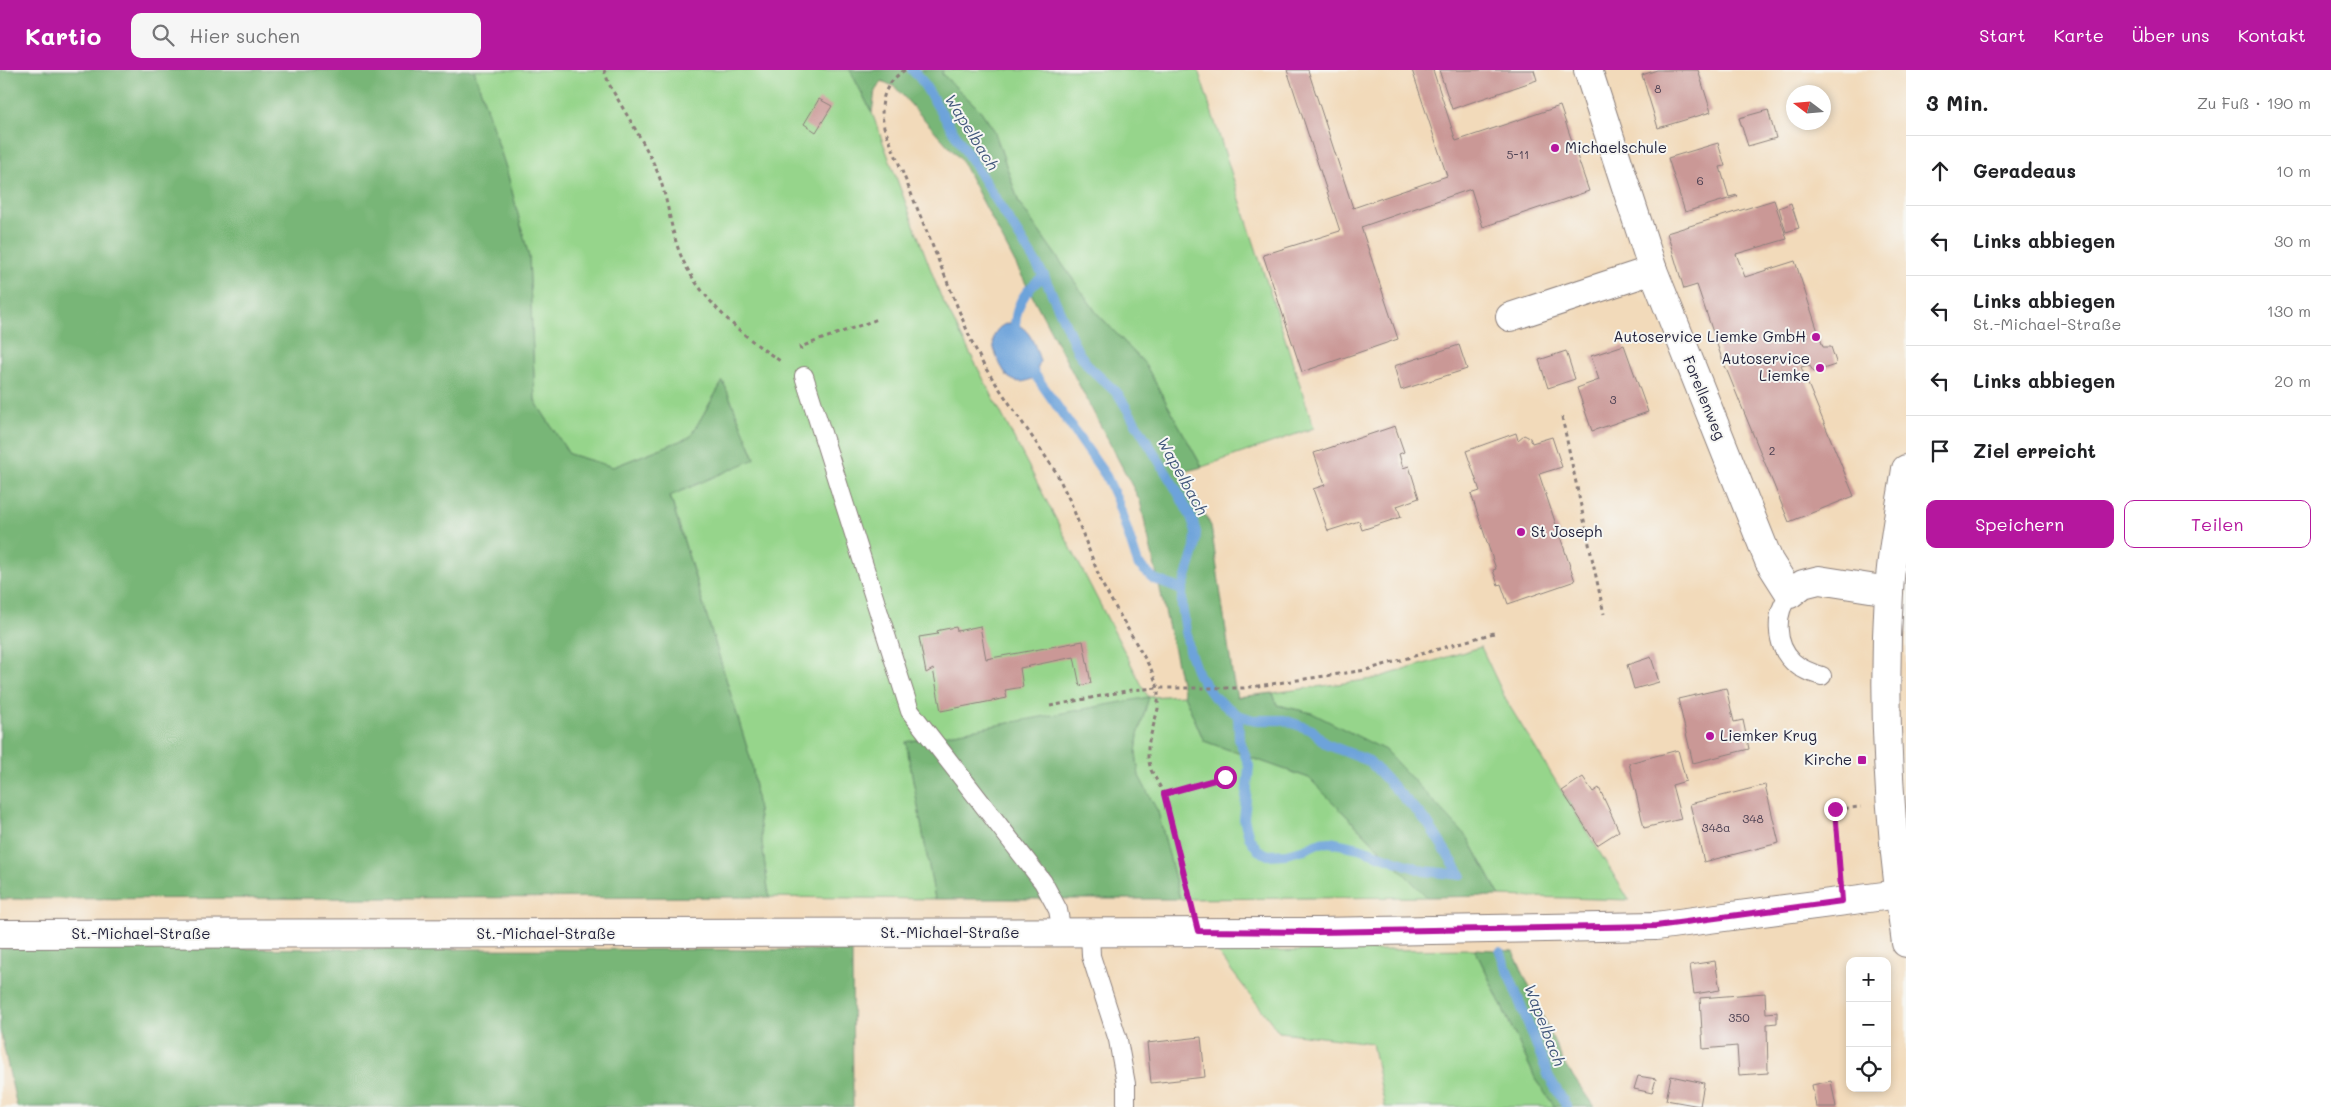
<!DOCTYPE html>
<html lang="de">
<meta charset="utf-8">
<style>
:root{--surface:#fff;--page:#f6f6f6;--text:#202124;--muted:#757577;--line:#e0e0e0;--accent:#b5179e}
body{margin:0;font-family:Mali,sans-serif;background:var(--page);color:var(--text)}
.controls{position:absolute;right:15px;bottom:15px;display:grid;overflow:hidden;border-radius:10px;box-shadow:0 2px 8px #0003}
.controls button{width:45px;height:45px;display:grid;place-items:center;padding:0;border:0;border-bottom:1px solid var(--line);background:var(--surface);color:var(--text);font:25px sans-serif}
.compass{position:absolute;left:1786px;top:15px;width:45px;height:45px;border-radius:50%;background:var(--surface);box-shadow:0 2px 8px #0003;rotate:286deg}
.stop{position:absolute;width:15px;height:15px;margin:-11px;border:4px solid #b5179e;border-radius:50%;background:#fff}
.stop.end{background:#b5179e;border-color:#fff;box-shadow:0 1px 5px #0008}
.list{margin:0;padding:0;list-style:none}
h2{display:flex;justify-content:space-between;align-items:center;height:65px;margin:0;padding:0 20px;font-size:21px}
h2 small{font-size:16px;font-weight:400;color:var(--muted)}
.list li{display:grid;grid-template-columns:32px 1fr auto;gap:15px;align-items:center;box-sizing:border-box;height:70px;padding:0 20px;border-top:1px solid var(--line)}
.list b{display:block;font-size:19px;white-space:nowrap}
.list p{margin:0;font-size:16px;white-space:nowrap;color:var(--muted)}
.list em{font-size:16px;font-style:normal;color:var(--muted)}
.actions{display:flex;gap:10px;padding:15px 20px}
.actions a{flex:1;padding:11px 0;border:1px solid var(--accent);border-radius:10px;text-align:center;font-size:18px;color:var(--accent)}
.actions .main{background:var(--accent);color:#fff}
.icon{flex:none;width:28px;height:28px;fill:none;stroke:currentColor;stroke-width:2;stroke-linecap:round;stroke-linejoin:round}
.map{position:relative;flex:none;width:1906px;height:1037px;overflow:hidden}
header{display:flex;align-items:center;gap:30px;box-sizing:border-box;height:70px;padding:0 25px;background:var(--accent);color:#fff}
header strong{font-size:24px}
nav{display:flex;gap:28px;margin-inline-start:auto;font-size:18px}
.search{width:350px;height:45px;background:var(--page);display:flex;align-items:center;gap:12px;box-sizing:border-box;padding:0 18px;border-radius:10px;color:var(--muted);font-size:19px}
main{display:flex}
aside{flex:1;background:var(--surface)}
.map>svg:first-child{display:block}
</style>
<header>
<strong>Kartio</strong>
<div class="search"><svg class="icon" aria-label="search" viewBox="0 0 24 24"><circle cx="10" cy="10" r="6"/><path d="M15 15l6 6"/></svg>Hier suchen</div>
<nav><a>Start</a><a>Karte</a><a>Über uns</a><a>Kontakt</a></nav>
</header>
<main>
<div class="map">
<svg width="1906" height="1037" viewBox="0 0 1906 1037">
<rect width="100%" height="100%" fill="#f6f6f2"/>
<filter id="ink" filterUnits="userSpaceOnUse"><feTurbulence type="fractalNoise" baseFrequency=".02" numOctaves="2"/><feDisplacementMap in="SourceGraphic" scale="10" xChannelSelector="R" yChannelSelector="G"/><feConvolveMatrix kernelMatrix="1 2 1 2 8 2 1 2 1" color-interpolation-filters="sRGB"/></filter>
<filter id="wash" filterUnits="userSpaceOnUse"><feTurbulence type="fractalNoise" baseFrequency=".0096" numOctaves="4" result="noise"/><feDisplacementMap in="SourceGraphic" scale="20" xChannelSelector="R" yChannelSelector="G"/><feGaussianBlur stdDeviation="1.12" result="paint"/><feColorMatrix in="noise" values="0 0 0 0 0 0 0 0 0 0 0 0 0 0 0 0 0 1.4 0 .05"/><feComposite in="paint" operator="in"/></filter>
<g filter="url(#wash)">
<rect width="100%" height="100%" fill="#f2daba"/>
<g fill="#96d58b" stroke="#5c7c63">
<path d="M474,0H850L872,43L941,227L1148,627L1184,625L1204,671L1309,708L1427,827L1180,829L1158,742L1139,707L1136,683L1138,665L1148,628L906,672L935,829L769,827L752,694L670,425L755,388L723,311L690,367L613,397L569,384L535,331L529,187L506,98Z"/>
<path d="M943,0H1198L1314,358L1202,397L1145,294L1096,242L1019,133L994,60L980,40L942,4Z"/>
<path d="M1481,577L1507,632L1629,830L1500,826L1468,768L1312,643L1277,635L1273,623L1373,609Z"/>
<path d="M1475,879L1537,1012L1555,1037H1385L1372,973L1279,962L1217,882Z"/>
</g>
<g fill="#78b677" stroke="#4d6c59">
<path d="M0,0H474L506,98L529,187L535,331L569,384L613,397L690,367L723,311L755,389L670,426L752,694L769,827L0,829Z"/>
<path d="M850,0H943L942,4L980,40L994,60L1019,133L1096,242L1145,294L1202,397L1183,402L1211,456L1233,609L1237,627L1273,623L1277,635L1312,643L1385,680L1468,768L1500,826L1427,827L1309,708L1204,671L1184,625L1140,431L961,90L895,17L882,11L875,21L872,43Z"/>
<path d="M1149,627L1138,665L1136,683L1139,706L1158,742L1180,829H935L906,672Z"/>
<path d="M0,878L852,880L853,1037H17L0,960Z"/>
<path d="M1475,879L1513,881L1564,993L1594,1037H1555L1537,1012Z"/>
</g>
<path fill="#6da3da" stroke="#48628a" d="M1008,253C1029,253 1035,275 1040,291L1035,307C1025,313 1017,314 1008,307C996,290 982,262 1008,253Z"/>
<g fill="none" stroke-linecap="round" stroke-linejoin="round">
<g stroke="#6da3da" stroke-width="10">
<path d="M912,0L920,8L1044,206L1078,282L1090,298L1118,324L1176,419L1192,449L1196,462L1195,478L1182,520V536L1189,580L1198,605L1215,628L1238,645L1253,650H1284L1312,660L1326,674L1369,691L1427,752L1461,805"/>
<path d="M1015,264C1014,238 1022,222 1044,206"/>
<path d="M1029,296L1106,406L1117,430L1138,494L1154,509L1182,520"/>
<path d="M1238,645L1239,668L1249,696L1244,749L1249,767L1258,780L1268,785L1286,784L1305,779L1318,773L1330,772L1359,778L1424,801L1461,805"/>
<path d="M1500,882L1549,1007L1567,1037"/>
</g>
</g>
<g id="blocks">
<g fill="#ca9896">
<path d="M1287,0H1308L1353,138L1447,106L1412,0H1433L1456,71L1560,36L1589,121L1483,157L1471,119L1361,157L1398,269L1302,302L1263,185L1340,161Z"/>
<path d="M1439,0H1534L1537,10L1452,39Z"/>
<path d="M1657,0H1698L1711,42L1658,58L1642,5Z"/>
<path d="M819,29L832,36L816,62L804,54Z"/>
<path d="M1768,40L1776,68L1748,76L1739,48Z"/>
<path d="M1718,73L1725,96L1720,97L1729,127L1737,125L1738,126L1685,142L1668,88Z"/>
<path d="M1774,130L1787,169L1736,184L1745,207L1795,191L1823,277H1831L1836,292L1835,295L1814,302L1809,295L1801,297L1854,426L1789,452L1721,286L1697,215L1684,219L1667,163Z"/>
<path d="M1791,133L1799,158L1786,162L1779,138Z"/>
<path d="M1459,275L1467,299L1401,320L1394,296Z"/>
<path d="M1624,275L1648,342L1592,361L1577,318L1599,310L1591,286Z"/>
<path d="M1566,281L1575,309L1548,318L1539,290Z"/>
<path d="M1395,356L1404,382L1399,384L1403,398L1409,396L1419,428L1397,436L1401,447L1362,460L1359,451L1328,461L1313,419L1325,415L1314,383Z"/>
<path d="M1516,363L1518,370L1524,365L1530,368L1532,373L1552,367L1562,397L1539,404L1575,511L1508,534L1501,514L1498,515L1493,500L1496,499L1471,424L1480,421L1466,381Z"/>
<path d="M980,556L986,589L1083,571L1091,613L1080,616L1074,587L1020,598L1023,617L1005,620L1007,628L941,641L933,599L926,603L919,567L938,564L937,561L940,560L956,557L957,561Z"/>
<path d="M1651,587L1659,612L1634,619L1627,595Z"/>
<path d="M1726,618L1734,652L1743,650L1749,679L1693,693L1678,629Z"/>
<path d="M1678,680L1686,711L1672,715L1681,749L1644,758L1629,693Z"/>
<path d="M1583,707L1593,722L1599,718L1619,761L1597,775L1562,721Z"/>
<path d="M1765,715L1779,773L1704,792L1690,734Z"/>
<path d="M1715,891L1720,920L1694,924L1690,895Z"/>
<path d="M1765,923L1766,943L1777,942V953L1767,954L1768,1003L1739,1005L1737,976L1703,979L1700,928Z"/>
<path d="M1201,967L1205,1007L1151,1013L1147,973Z"/>
<path d="M1638,1006L1656,1009L1652,1023L1634,1019Z"/>
<path d="M1671,1006L1704,1013L1700,1036L1666,1030Z"/>
<path d="M1831,1011L1836,1037H1816L1812,1015Z"/>
</g>
</g>
</g>
<g filter="url(#ink)">
<use href="#blocks" fill-opacity="0" stroke="#8a7e7a" stroke-width="1"/>
<g fill="none" stroke-linecap="round" stroke-linejoin="round">
<g stroke="#8a7e7a" stroke-width="20">
<g id="service">
<path d="M804,306L910,641L1043,812L1058,840L1062,862"/>
<path d="M1790,524C1774,543 1775,575 1793,592C1802,600 1811,603 1822,606"/>
<path d="M1090,862L1091,886L1118,970L1126,1014V1037"/>
</g>
</g>
<g stroke="#8a7e7a" stroke-width="30">
<g id="minor">
<path d="M1588,0L1653,200L1769,491L1790,524L1803,514L1819,510L1889,521"/>
<path d="M1510,247L1653,200"/>
<path d="M0,864L1318,862L1656,856L1899,824"/>
</g>
</g>
<g stroke="#8a7e7a" stroke-width="30">
<path id="tertiary" d="M1906,399C1900,439 1891,481 1889,522C1882,639 1889,757 1906,873"/>
</g>
<g stroke="#8a7e7a" stroke-width="3" stroke-dasharray="4 4" stroke-linecap="butt">
<path d="M604,0L609,14C625,43 644,71 657,101C667,125 669,150 677,175C691,221 742,267 782,292"/>
<path d="M905,0C883,14 879,33 884,57L971,270L984,296L1056,402L1071,433L1102,514L1151,599L1158,618V639L1148,675V688L1151,700L1164,724L1191,831"/>
<path d="M801,280L800,277L878,249"/>
<path d="M1562,347L1604,544"/>
<path d="M1050,636L1131,620L1158,618H1244L1366,600L1494,563"/>
<path d="M1164,724L1225,707"/>
<path d="M1840,801L1835,739L1861,737"/>
</g>
<use href="#service" stroke="#fff" stroke-width="18"/>
<use href="#minor" stroke="#fff" stroke-width="28"/>
<use href="#tertiary" stroke="#fff" stroke-width="28"/>
</g>
</g>
<g fill="none" stroke-linecap="round" stroke-linejoin="round" filter="url(#ink)">
<path stroke="#b5179e" stroke-width="6" d="M1225,707L1164,724L1198,861L1318,862L1656,856L1842,831L1835,739"/>
</g>
<g fill="#b5179e" stroke="#f6f6f2" stroke-width="2">
<circle cx="1555" cy="78" r="5"/>
<circle cx="1816" cy="267" r="5"/>
<circle cx="1820" cy="298" r="5"/>
<circle cx="1521" cy="462" r="5"/>
<circle cx="1710" cy="666" r="5"/>
<rect x="1857" y="685" width="10" height="10" rx="2.5"/>
</g>
<g text-anchor="middle" stroke-width="4" stroke-linejoin="round" paint-order="stroke">
<g font-size="12" fill="#4c4052">
<text x="1658" y="23">8</text>
<text x="1518" y="89">5-11</text>
<text x="1700" y="115">6</text>
<text x="1613" y="334">3</text>
<text x="1772" y="385">2</text>
<text x="1753" y="753">348</text>
<text x="1716" y="762">348a</text>
<text x="1739" y="952">350</text>
</g>
<g font-size="15" fill="#22223b" stroke="#f6f6f2" text-anchor="start">
<text x="1565" y="83">Michaelschule</text>
<text x="1806" y="272" text-anchor="end">Autoservice Liemke GmbH</text>
<text x="1810" y="294" text-anchor="end">Autoservice<tspan x="1810" dy="17">Liemke</tspan></text>
<text x="1531" y="467">St Joseph</text>
<text x="1720" y="671">Liemker Krug</text>
<text x="1852" y="695" text-anchor="end">Kirche</text>
</g>
<g font-size="15" fill="#22223b" stroke="#f6f6f2">
<text transform="translate(1704 328) rotate(68)" y="5">Forellenweg</text>
<text x="950" y="868">St.-Michael-Straße</text>
<text x="141" y="869">St.-Michael-Straße</text>
<text x="546" y="869">St.-Michael-Straße</text>
</g>
<g font-size="16" font-style="italic" fill="#40567b" stroke="#f6f6f2">
<text transform="translate(972 62) rotate(58)" y="6">Wapelbach</text>
<text transform="translate(1183 406) rotate(61)" y="6">Wapelbach</text>
<text transform="translate(1545 955) rotate(69)" y="6">Wapelbach</text>
</g>
</g>
</svg>
<div class="controls">
<button>+</button>
<button>−</button>
<button><svg class="icon" aria-label="locate" viewBox="0 0 24 24"><circle cx="12" cy="12" r="6"/><path d="M12 2v4M12 18v4M2 12h4M18 12h4"/></svg></button>
</div>
<svg class="compass" viewBox="-18 -18 36 36"><path d="M0-13l5 13h-10z" fill="#e53935"/><path d="M0 13l5-13h-10z" fill="#757577"/></svg>
<div class="stop" style="left:1225px;top:707px"></div>
<div class="stop end" style="left:1835px;top:739px"></div>
</div>
<aside>
<h2>3 Min.<small>Zu Fuß · 190 m</small></h2>
<ul class="list">
<li><svg class="icon" aria-label="ahead" viewBox="0 0 24 24"><path d="M12 20V5M6 11l6-6 6 6"/></svg><div><b>Geradeaus</b></div><em>10 m</em></li>
<li><svg class="icon" aria-label="left" viewBox="0 0 24 24"><path d="M17 20v-9H6M10 6l-5 5 5 5"/></svg><div><b>Links abbiegen</b></div><em>30 m</em></li>
<li><svg class="icon" aria-label="left" viewBox="0 0 24 24"><path d="M17 20v-9H6M10 6l-5 5 5 5"/></svg><div><b>Links abbiegen</b><p>St.-Michael-Straße</p></div><em>130 m</em></li>
<li><svg class="icon" aria-label="left" viewBox="0 0 24 24"><path d="M17 20v-9H6M10 6l-5 5 5 5"/></svg><div><b>Links abbiegen</b></div><em>20 m</em></li>
<li><svg class="icon" aria-label="arrive" viewBox="0 0 24 24"><path d="M6 21V4h12l-3 4 3 4H6"/></svg><div><b>Ziel erreicht</b></div></li>
</ul>
<div class="actions"><a class="main">Speichern</a><a>Teilen</a></div>
</aside>
</main>
